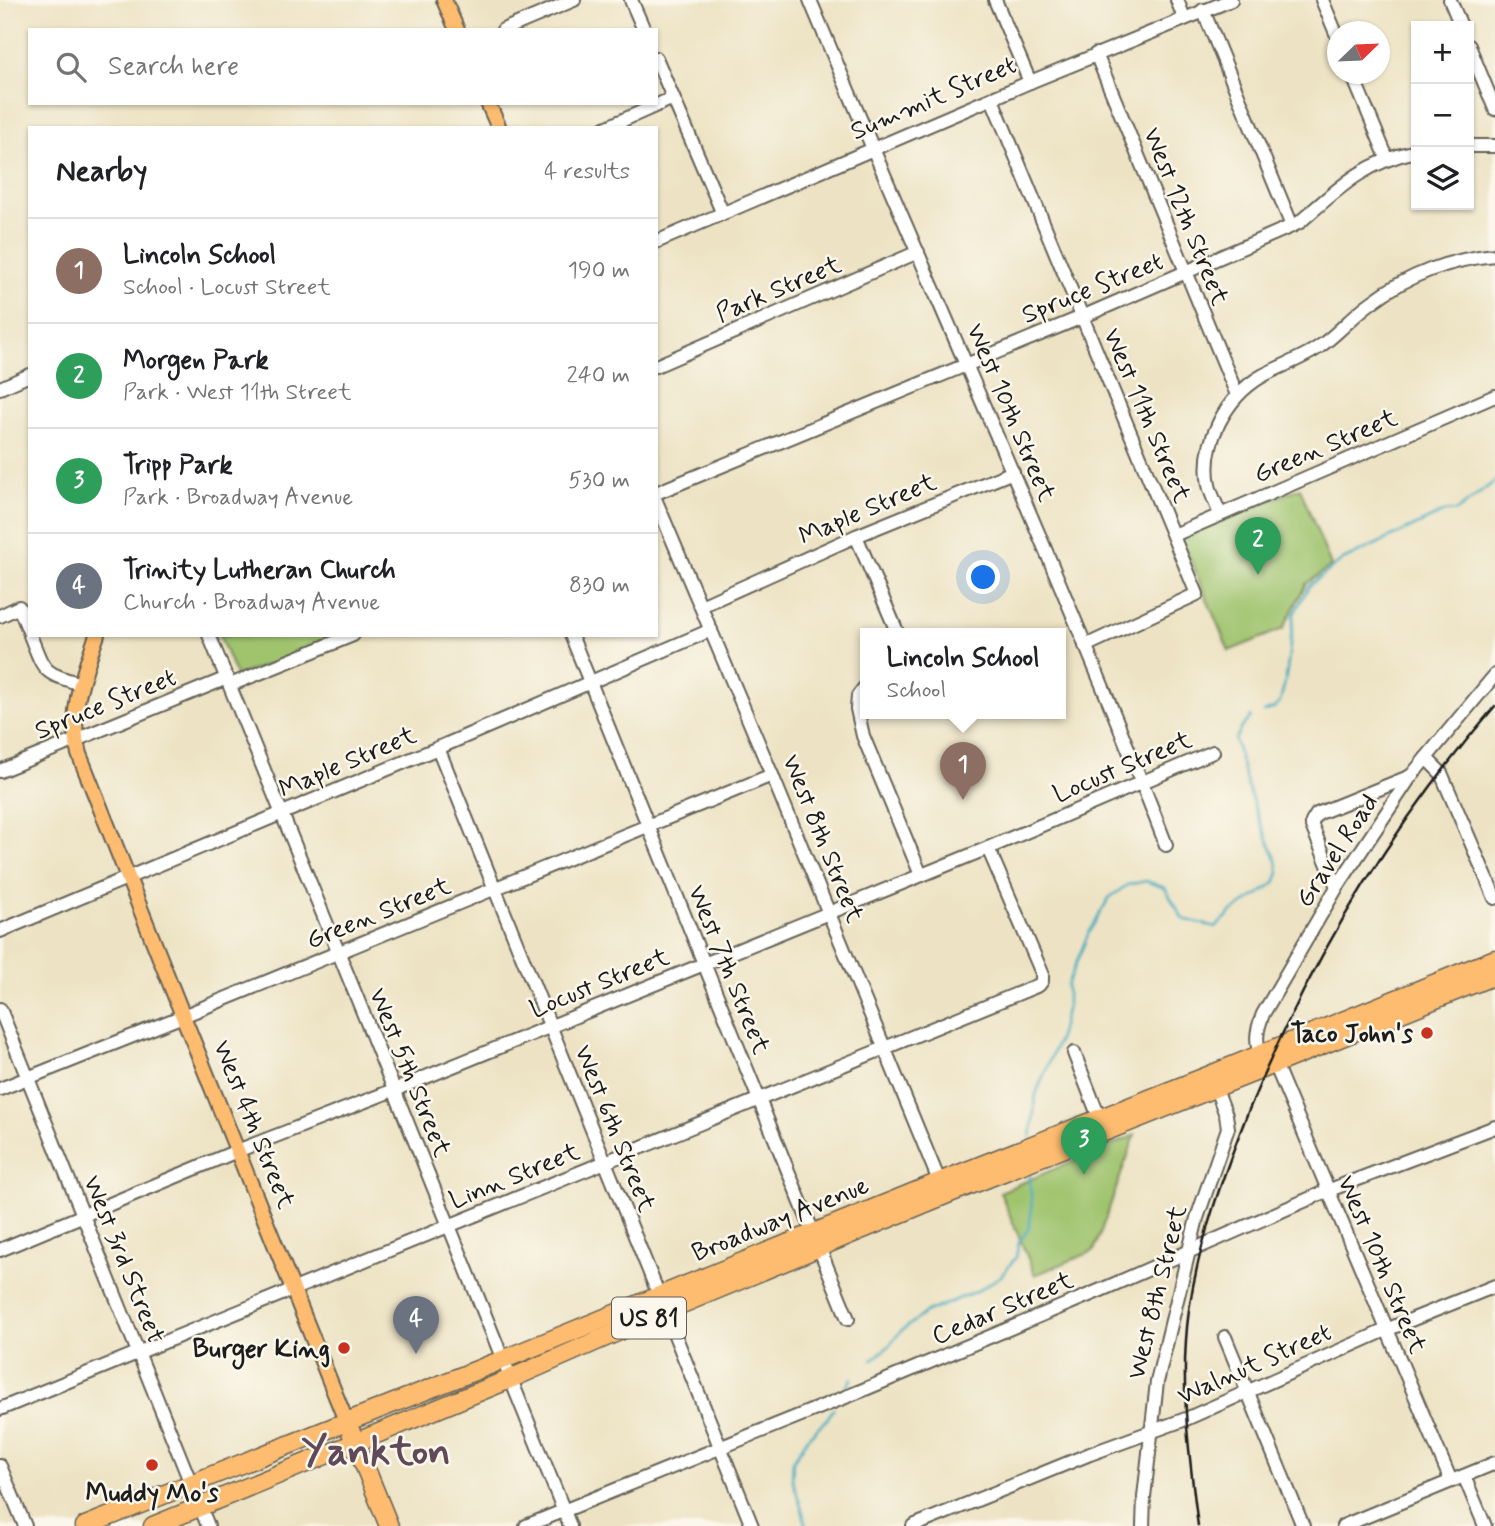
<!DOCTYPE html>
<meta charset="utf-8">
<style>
:root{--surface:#fff;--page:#f6f6f6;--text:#202124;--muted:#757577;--line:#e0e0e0;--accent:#c8321e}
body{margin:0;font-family:Mynerve,sans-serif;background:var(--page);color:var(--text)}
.controls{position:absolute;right:21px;top:21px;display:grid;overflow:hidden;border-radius:0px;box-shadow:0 2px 5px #0004}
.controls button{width:63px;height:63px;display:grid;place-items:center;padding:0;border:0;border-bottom:2px solid var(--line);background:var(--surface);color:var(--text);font:35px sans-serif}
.compass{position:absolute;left:1327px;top:21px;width:63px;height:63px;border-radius:50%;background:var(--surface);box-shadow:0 2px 5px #0004;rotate:67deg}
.you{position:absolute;left:984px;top:578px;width:24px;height:24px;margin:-18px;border:5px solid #fff;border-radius:50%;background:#1a73e8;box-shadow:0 0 0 10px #1a73e833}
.badge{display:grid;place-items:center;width:46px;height:46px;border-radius:50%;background:var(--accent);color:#fff;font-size:23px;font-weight:700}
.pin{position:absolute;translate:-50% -58px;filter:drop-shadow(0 2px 4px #0008)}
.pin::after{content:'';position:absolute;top:37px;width:24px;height:21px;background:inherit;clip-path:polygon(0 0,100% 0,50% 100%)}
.popup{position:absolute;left:860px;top:628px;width:206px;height:91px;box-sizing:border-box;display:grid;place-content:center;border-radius:0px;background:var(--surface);filter:drop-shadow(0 2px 5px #0005);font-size:23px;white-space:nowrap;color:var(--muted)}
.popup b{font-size:26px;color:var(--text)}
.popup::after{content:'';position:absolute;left:50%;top:100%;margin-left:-14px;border:14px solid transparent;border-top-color:var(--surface)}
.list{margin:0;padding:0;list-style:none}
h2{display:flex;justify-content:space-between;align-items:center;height:91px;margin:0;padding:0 28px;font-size:30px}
h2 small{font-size:23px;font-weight:400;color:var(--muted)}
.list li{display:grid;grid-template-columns:46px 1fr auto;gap:21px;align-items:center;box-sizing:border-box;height:105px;padding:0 28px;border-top:2px solid var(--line)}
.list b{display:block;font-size:26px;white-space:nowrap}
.list p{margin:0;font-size:23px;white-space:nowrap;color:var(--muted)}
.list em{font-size:23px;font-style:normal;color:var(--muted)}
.icon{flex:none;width:38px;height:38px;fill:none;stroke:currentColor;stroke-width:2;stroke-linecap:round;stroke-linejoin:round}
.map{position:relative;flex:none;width:1495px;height:1526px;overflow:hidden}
.search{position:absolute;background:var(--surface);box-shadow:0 2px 5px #0004;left:28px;top:28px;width:630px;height:77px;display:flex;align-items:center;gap:18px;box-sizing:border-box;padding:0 24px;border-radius:0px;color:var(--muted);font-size:26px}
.panel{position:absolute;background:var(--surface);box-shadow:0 2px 5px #0004;left:28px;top:126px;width:630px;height:511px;border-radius:0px}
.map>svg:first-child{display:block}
</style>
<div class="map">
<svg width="1495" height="1526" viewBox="0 0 1495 1526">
<rect width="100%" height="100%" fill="#fbf7ec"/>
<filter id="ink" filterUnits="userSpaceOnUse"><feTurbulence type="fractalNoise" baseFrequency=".0143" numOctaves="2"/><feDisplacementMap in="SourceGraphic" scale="14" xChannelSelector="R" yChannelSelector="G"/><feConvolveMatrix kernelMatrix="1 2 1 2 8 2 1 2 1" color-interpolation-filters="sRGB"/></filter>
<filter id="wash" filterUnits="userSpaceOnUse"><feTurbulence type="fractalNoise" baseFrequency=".00686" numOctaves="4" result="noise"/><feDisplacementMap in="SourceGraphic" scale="28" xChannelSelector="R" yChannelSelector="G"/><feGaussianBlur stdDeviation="1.57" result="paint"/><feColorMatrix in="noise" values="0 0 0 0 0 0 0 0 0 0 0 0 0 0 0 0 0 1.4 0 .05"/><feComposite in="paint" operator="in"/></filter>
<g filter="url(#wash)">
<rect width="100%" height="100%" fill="#ede3c4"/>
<g fill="#a0c46e" stroke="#5e7045" stroke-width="2">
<path d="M1300,488L1331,566L1306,584L1283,629L1229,651L1181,538Z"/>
<path d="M219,635H352L236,676Z"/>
<path d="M1135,1135L1094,1251L1035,1275L1000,1192Z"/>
</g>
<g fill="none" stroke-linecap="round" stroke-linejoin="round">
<g stroke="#40abbf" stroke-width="2.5">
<path d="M1264,712L1274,708L1280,702L1286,678L1294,614L1309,586L1343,560L1444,512L1456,511L1462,507L1495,481"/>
<path d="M1031,1138L1036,1094L1059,1038L1067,1006V985L1089,932L1109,898L1127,885L1146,881L1165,888L1183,919L1216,927L1232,912L1275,883L1279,873L1277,861L1255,809L1247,785L1235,740L1241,728L1251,717"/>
<path d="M872,1360L889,1346L900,1332L925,1313L979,1290L1001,1276L1016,1257L1019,1242L1029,1228L1032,1207L1029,1169"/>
<path d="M843,1393L852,1378"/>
<path d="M807,1526L792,1478L793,1461L809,1436L827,1419L834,1408"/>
</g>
</g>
</g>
<g filter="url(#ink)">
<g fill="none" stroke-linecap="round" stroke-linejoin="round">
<g stroke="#656257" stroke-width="16">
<g id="minor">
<path d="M631,0L644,30"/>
<path d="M810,0C893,199 981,396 1064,594C1099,678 1134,760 1166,845"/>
<path d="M995,0L1030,82"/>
<path d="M1177,0L1184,18"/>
<path d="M1322,0L1338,38"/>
<path d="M1450,0L1461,26"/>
<path d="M1203,10L1292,226"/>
<path d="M503,30L574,0"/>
<path d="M1469,46L1495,109"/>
<path d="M1096,54L1237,395"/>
<path d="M656,58L723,214"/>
<path d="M1352,74L1387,158"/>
<path d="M992,99L1197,594L1085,646"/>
<path d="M605,128L673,98"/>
<path d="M1469,146H1495"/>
<path d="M656,242L1030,82L1231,0"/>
<path d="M656,366L918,252"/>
<path d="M0,388L30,375"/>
<path d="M656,493L1082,317L1292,226L1300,222C1340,187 1363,163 1416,151"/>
<path d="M656,501L772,775L942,1188"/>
<path d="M1220,515C1217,505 1211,495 1209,485C1201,443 1226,397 1262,376C1280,366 1302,359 1319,347C1338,334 1353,315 1372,302C1407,275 1451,259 1495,255"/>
<path d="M1174,535L1495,396"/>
<path d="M856,536L898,634"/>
<path d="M701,606L856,536L1013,472"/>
<path d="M0,616L19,607L30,634"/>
<path d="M30,635C45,673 42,672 81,684"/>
<path d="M209,635L366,1020L570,1526"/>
<path d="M571,635L848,1319"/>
<path d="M230,685L353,635"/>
<path d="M865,687L858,696L857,709L863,736L921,875"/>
<path d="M438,748L752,1526"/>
<path d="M1426,758L1441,773L1495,898"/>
<path d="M0,771L227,678"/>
<path d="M1337,887L1312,826V822L1317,814L1411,776"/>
<path d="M0,931L438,748L711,630"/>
<path d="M0,1009L208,1526"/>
<path d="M1074,1053L1102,1125"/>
<path d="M1261,1061C1256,1041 1255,1034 1263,1014L1337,887L1411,776L1495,675"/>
<path d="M1275,1064L1451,1481"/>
<path d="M0,1089L183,1016L772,775"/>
<path d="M0,1250L237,1151L394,1090L704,964L988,848L1213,752"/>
<path d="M1225,1337L1303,1526"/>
<path d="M0,1409L1039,985L1042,981V973L988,848"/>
<path d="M0,1466L25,1526"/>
<path d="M1464,1476L1485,1526"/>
<path d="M526,1526L863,1390L1101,1290L1327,1191L1495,1127"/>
<path d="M913,1526L1090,1454L1186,1419L1386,1330L1495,1286"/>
<path d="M1143,1526L1144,1497L1157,1382L1197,1218L1228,1128L1226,1115L1213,1081"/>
<path d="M1343,1526L1495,1463"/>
</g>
</g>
<g stroke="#656257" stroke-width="18">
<g id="major">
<path d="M444,0L457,30"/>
<path d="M488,103L499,128"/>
<path d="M97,635C83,675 68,712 79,754L183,1016L346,1421"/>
</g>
</g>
<g stroke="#656257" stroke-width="21">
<g id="highway">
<path d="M351,1432L389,1526"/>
<path d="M85,1526L502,1360L939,1182L1210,1075L1495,959"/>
<path d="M153,1526L510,1379L665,1311L945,1195L1275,1064L1495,975"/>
</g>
</g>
<use href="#minor" stroke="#fff" stroke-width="12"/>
<use href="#major" stroke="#fdbc70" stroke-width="14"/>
<use href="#highway" stroke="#fdbc70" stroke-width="18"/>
<path stroke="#1c1c1c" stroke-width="2.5" d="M1198,1526C1189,1454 1179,1383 1189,1310C1199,1241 1223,1176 1248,1112C1308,964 1391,827 1495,706"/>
</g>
</g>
<g fill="#c8321e" stroke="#fbf7ec" stroke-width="2.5">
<circle cx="1427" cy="1033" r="7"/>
<circle cx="344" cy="1348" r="7"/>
<circle cx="152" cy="1465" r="7"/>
</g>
<g text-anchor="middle" stroke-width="5" stroke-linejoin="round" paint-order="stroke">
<rect fill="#fbf7ec" stroke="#5f5e5a" stroke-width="2" x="612" y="1297.5" width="74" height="41" rx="5"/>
<g font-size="24" font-weight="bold" fill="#1c1c1c">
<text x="649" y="1326">US 81</text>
</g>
<g font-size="26" fill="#1c1c1c" stroke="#fbf7ec">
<text transform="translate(933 97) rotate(-23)" y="9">Summit Street</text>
<text transform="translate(1187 216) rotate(68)" y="9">West 12th Street</text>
<text transform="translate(1092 287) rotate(-22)" y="9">Spruce Street</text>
<text transform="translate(778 288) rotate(-23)" y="9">Park Street</text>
<text transform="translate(1012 412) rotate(67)" y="9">West 10th Street</text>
<text transform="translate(1148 415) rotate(67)" y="9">West 11th Street</text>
<text transform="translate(1325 445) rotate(-23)" y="9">Green Street</text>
<text transform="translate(867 508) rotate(-23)" y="9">Maple Street</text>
<text transform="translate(105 703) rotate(-22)" y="9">Spruce Street</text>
<text transform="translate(347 761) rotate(-23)" y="9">Maple Street</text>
<text transform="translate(1122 766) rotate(-23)" y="9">Locust Street</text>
<text transform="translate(824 838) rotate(68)" y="9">West 8th Street</text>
<text transform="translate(1336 850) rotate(-57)" y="9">Gravel Road</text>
<text transform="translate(378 912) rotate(-22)" y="9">Green Street</text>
<text transform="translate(730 969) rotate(68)" y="9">West 7th Street</text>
<text transform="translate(599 982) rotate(-22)" y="9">Locust Street</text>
<text transform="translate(411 1072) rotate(68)" y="9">West 5th Street</text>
<text transform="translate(255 1124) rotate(68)" y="9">West 4th Street</text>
<text transform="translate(616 1128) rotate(68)" y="9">West 6th Street</text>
<text transform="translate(514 1175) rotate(-22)" y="9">Linn Street</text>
<text transform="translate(780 1218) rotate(-22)" y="9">Broadway Avenue</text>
<text transform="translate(125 1259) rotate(68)" y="9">West 3rd Street</text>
<text transform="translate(1383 1264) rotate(67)" y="9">West 10th Street</text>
<text transform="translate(1156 1292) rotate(-76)" y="9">West 8th Street</text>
<text transform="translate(1002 1307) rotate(-23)" y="9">Cedar Street</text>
<text transform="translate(1254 1363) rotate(-24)" y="9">Walnut Street</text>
</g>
<g font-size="26" font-weight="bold" fill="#1c1c1c" stroke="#fbf7ec" text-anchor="end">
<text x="1413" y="1042">Taco John's</text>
<text x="330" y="1357">Burger King</text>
<text x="152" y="1501" text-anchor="middle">Muddy Mo's</text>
</g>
<g font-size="40" font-weight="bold" fill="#614a58" stroke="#fbf7ec">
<text x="376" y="1464">Yankton</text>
</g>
</g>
</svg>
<div class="controls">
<button>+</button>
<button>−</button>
<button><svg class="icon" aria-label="layers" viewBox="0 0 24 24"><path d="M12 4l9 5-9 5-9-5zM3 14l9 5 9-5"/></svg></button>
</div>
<svg class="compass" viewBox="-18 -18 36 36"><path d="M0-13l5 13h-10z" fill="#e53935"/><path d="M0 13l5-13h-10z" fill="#757577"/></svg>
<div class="you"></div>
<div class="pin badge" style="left:963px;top:800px;background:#8d6e63">1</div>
<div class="popup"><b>Lincoln School</b>School</div>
<div class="pin badge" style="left:1258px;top:575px;background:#2e9e5b">2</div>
<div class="pin badge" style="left:1084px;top:1175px;background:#2e9e5b">3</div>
<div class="pin badge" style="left:416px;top:1354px;background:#6b7280">4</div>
<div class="search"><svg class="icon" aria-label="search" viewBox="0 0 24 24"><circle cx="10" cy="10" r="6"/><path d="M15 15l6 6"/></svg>Search here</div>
<section class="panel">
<h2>Nearby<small>4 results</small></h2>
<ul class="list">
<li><span class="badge" style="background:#8d6e63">1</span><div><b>Lincoln School</b><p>School · Locust Street</p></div><em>190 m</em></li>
<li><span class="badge" style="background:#2e9e5b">2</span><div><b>Morgen Park</b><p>Park · West 11th Street</p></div><em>240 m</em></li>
<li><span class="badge" style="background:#2e9e5b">3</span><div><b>Tripp Park</b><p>Park · Broadway Avenue</p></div><em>530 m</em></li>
<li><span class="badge" style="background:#6b7280">4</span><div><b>Trinity Lutheran Church</b><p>Church · Broadway Avenue</p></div><em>830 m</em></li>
</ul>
</section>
</div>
